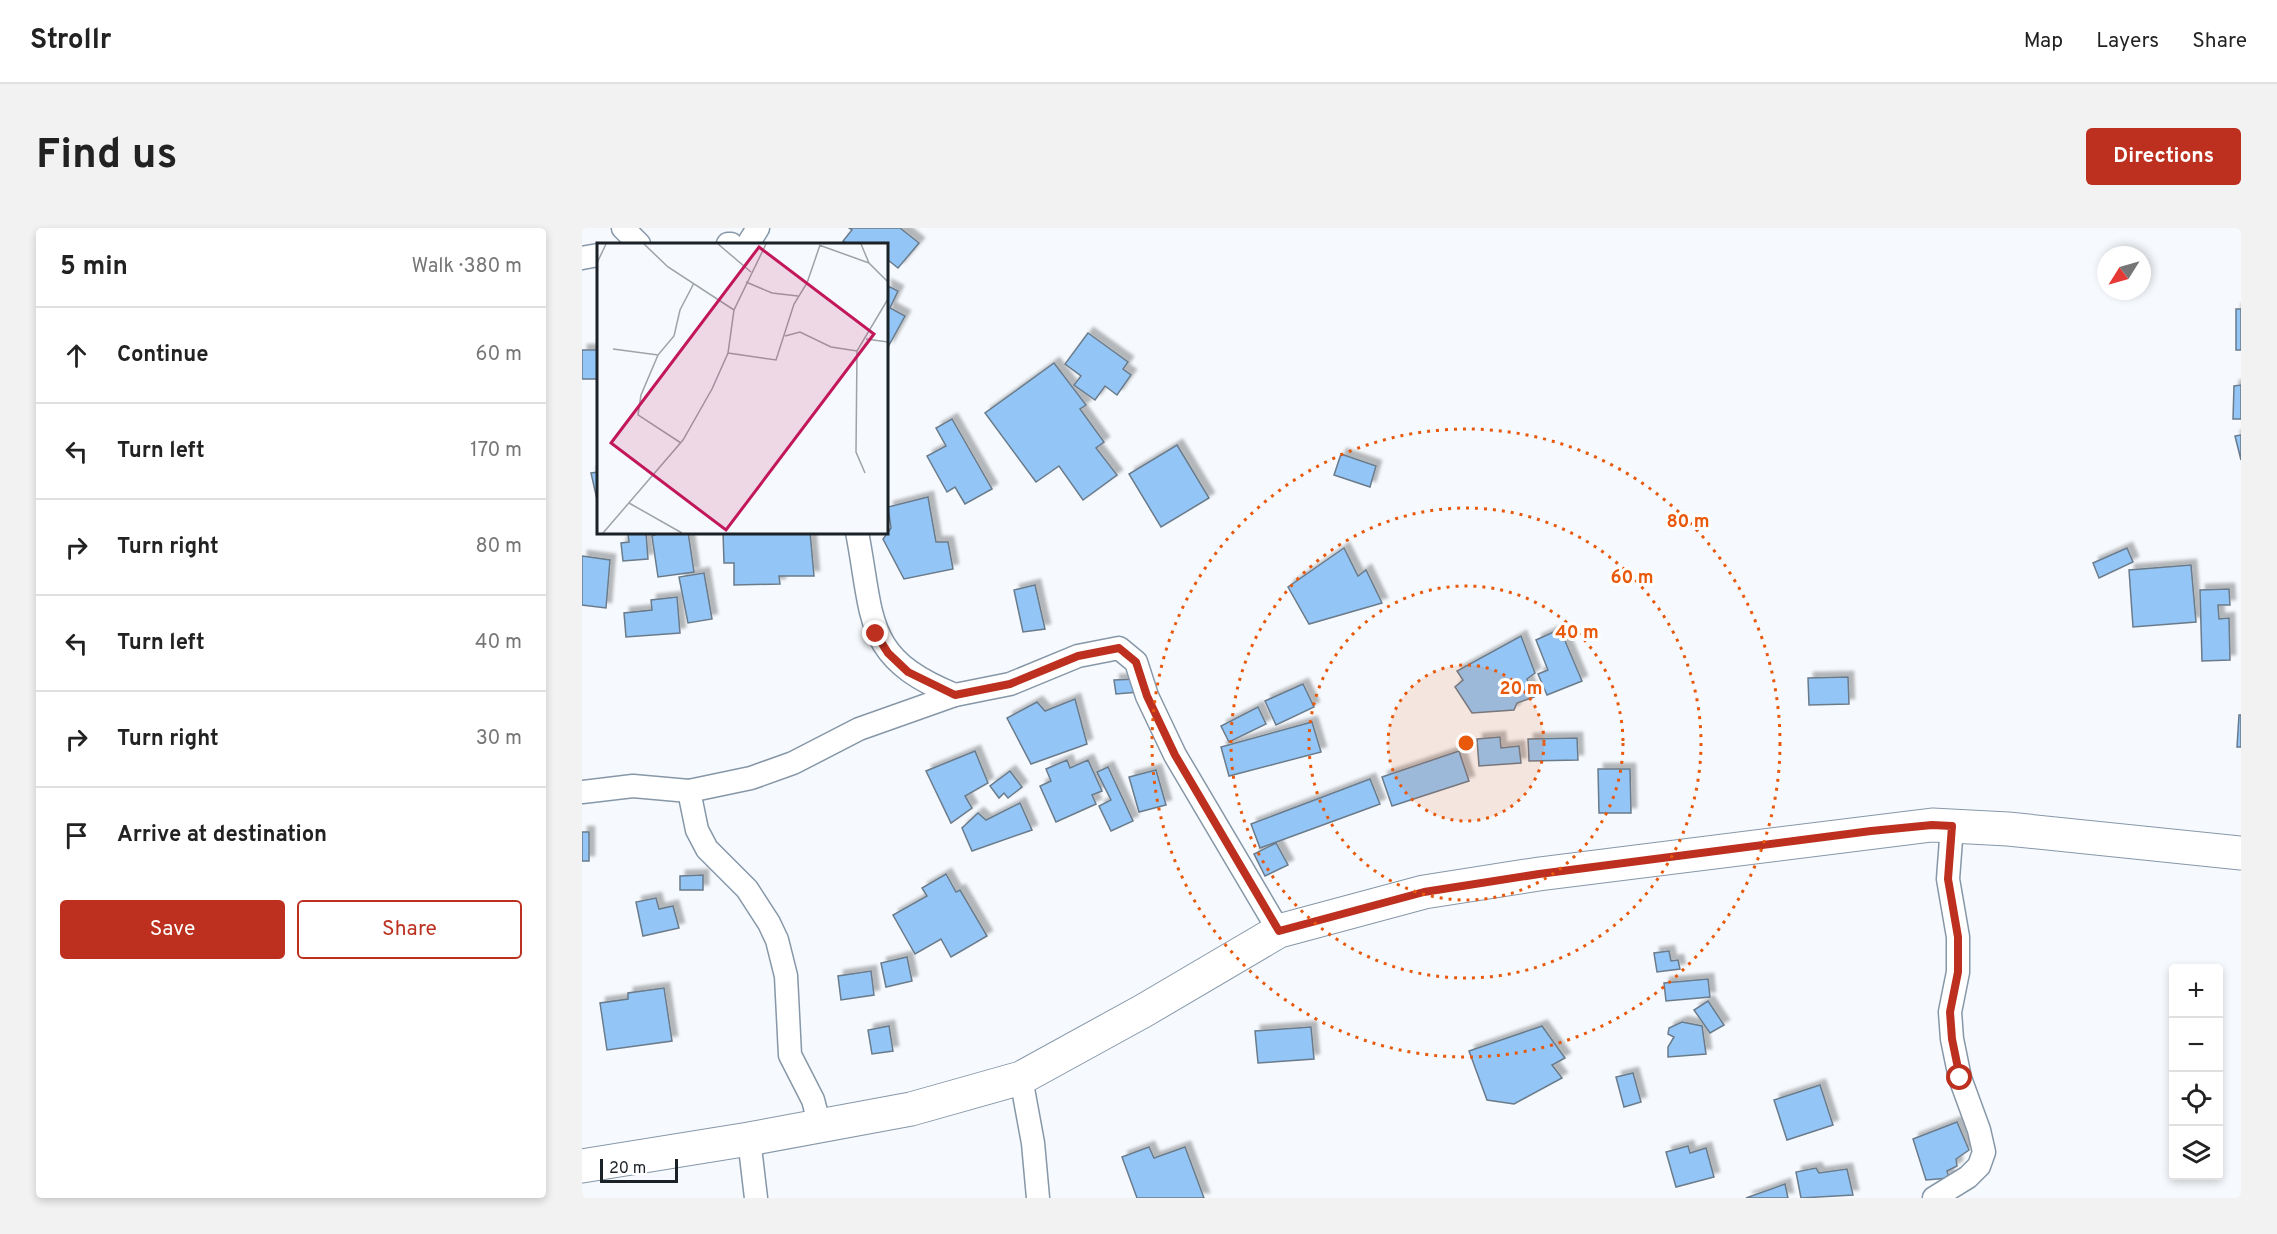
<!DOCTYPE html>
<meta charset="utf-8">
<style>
:root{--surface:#fff;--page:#f2f2f2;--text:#222;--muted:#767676;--line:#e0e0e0;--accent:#bd301f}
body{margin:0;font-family:Overpass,sans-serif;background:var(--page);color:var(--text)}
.controls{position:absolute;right:18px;bottom:18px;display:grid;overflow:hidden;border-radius:6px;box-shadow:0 3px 9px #0003}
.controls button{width:54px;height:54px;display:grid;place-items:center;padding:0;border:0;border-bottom:2px solid var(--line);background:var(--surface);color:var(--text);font:30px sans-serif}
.compass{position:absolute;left:1515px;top:18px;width:54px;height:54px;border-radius:50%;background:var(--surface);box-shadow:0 3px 9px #0003;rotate:233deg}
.scale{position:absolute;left:18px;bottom:15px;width:78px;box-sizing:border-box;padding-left:6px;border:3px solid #1a2127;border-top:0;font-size:16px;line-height:21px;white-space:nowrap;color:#1a2127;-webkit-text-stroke:4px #fff;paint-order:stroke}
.stop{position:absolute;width:18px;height:18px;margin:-14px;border:4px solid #bd301f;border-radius:50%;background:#fff}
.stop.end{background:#bd301f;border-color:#fff;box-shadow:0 2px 6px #0008}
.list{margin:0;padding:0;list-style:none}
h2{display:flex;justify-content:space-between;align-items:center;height:78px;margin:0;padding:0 24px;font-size:26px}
h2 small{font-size:20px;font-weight:400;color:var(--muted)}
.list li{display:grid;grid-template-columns:39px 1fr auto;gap:18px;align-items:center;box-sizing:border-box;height:96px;padding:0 24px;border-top:2px solid var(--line)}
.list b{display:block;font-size:22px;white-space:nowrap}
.list em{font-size:20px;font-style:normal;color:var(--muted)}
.actions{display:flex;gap:12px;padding:18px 24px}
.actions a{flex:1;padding:14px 0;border:2px solid var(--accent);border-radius:6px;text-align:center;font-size:21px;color:var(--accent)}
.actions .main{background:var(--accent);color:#fff}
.icon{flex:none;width:33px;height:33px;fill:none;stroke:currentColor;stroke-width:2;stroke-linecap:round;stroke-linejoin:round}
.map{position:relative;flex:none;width:1659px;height:970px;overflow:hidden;border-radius:6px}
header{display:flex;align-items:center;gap:36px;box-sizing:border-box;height:84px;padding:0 30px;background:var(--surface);border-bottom:2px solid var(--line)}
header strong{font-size:28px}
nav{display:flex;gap:33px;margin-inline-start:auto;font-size:21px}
.intro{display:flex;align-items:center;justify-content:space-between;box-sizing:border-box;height:144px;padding:0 36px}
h1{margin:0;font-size:42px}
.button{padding:15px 27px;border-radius:6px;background:var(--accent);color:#fff;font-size:21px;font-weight:700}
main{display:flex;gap:36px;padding:0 36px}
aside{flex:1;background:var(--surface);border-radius:6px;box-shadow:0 3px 9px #0003}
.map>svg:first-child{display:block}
</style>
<header>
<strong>Strollr</strong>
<nav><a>Map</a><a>Layers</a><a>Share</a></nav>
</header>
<div class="intro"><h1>Find us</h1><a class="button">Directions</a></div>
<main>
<aside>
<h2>5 min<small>Walk · 380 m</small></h2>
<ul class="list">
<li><svg class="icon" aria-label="ahead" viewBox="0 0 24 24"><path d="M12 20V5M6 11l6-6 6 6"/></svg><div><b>Continue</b></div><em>60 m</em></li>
<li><svg class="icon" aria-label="left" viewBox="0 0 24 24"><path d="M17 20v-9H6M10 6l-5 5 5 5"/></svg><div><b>Turn left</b></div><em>170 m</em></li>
<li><svg class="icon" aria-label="right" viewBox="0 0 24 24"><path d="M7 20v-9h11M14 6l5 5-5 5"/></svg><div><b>Turn right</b></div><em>80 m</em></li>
<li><svg class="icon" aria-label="left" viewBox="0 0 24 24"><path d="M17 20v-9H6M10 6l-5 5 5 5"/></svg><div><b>Turn left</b></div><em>40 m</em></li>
<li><svg class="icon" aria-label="right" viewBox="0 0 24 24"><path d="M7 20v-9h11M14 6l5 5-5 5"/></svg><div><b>Turn right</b></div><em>30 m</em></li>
<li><svg class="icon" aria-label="arrive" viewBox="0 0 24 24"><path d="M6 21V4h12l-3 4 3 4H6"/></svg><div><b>Arrive at destination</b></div></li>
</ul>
<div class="actions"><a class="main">Save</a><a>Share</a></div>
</aside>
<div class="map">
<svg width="1659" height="970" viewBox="0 0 1659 970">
<defs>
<filter id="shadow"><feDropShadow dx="5.5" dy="-5.5" stdDeviation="1.5" flood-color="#0004"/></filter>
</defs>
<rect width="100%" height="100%" fill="#f6f9fd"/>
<g fill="#93c6f6" stroke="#6a7b8b" stroke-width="1.5" filter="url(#shadow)">
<path d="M267,0H318L337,15L316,40L306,32L304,34V16H266L261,13L270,2Z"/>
<path d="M304,57L316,63L308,80L323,88L306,119Z"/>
<rect x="1654" y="81" width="5" height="41"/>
<path d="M506,105L546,134L541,141L549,147L535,167L523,158L513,172L492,157L499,148L483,136Z"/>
<rect x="0" y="122" width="16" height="29"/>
<path d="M472,135L504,177L498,181L522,214L514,220L535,247L501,272L477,238L454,254L403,185Z"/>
<path d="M1659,157V191H1651L1652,158Z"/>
<path d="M370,191L410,261L383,276L373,259L365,264L345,228L364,218L354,200Z"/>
<path d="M1659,207V232L1653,208Z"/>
<path d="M595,217L627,270L579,299L547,246Z"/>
<path d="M759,226L794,238L788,259L752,247Z"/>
<path d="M16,244V276L9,245Z"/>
<path d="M346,269L354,314H366L371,341L322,351L301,311L309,300L306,279Z"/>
<path d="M80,304H106L112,344L76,349L70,308Z"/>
<path d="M141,304H228L232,348H197L198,356L152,357V335H142Z"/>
<path d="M64,305L66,331L41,333L39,315L47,314L46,306Z"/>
<path d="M762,320L776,348L784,342L800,375L727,396L706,359Z"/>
<path d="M1545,320L1551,334L1517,350L1511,335Z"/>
<path d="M0,328L28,332L24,380L0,377Z"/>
<path d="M1609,337L1614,394L1551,399L1547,342Z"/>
<path d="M122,345L130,391L106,395L97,349Z"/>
<path d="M453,357L463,401L441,404L432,362Z"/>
<path d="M1647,361L1648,377H1636L1637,391L1647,390L1648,432L1620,433L1618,362Z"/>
<path d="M95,369L98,405L44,409L42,385L70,382L69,372Z"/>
<path d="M978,401L1000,453L965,467L956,446L966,442L954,412Z"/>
<path d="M939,408L953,445L945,451L952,469L935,475L932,482L890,485L873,459L881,452L875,443Z"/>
<path d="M1266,449L1267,476L1227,477L1226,450Z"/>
<path d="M556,451L557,464L534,466L532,452Z"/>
<path d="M721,456L732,479L694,497L683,473Z"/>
<path d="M493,471L505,516L449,536L425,490L455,474L463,483Z"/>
<path d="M676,479L684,496L647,514L639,498Z"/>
<path d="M1657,487H1659V519H1655Z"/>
<path d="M730,494L739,524L647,548L639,519Z"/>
<path d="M918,509L919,520L937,518L939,535L897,538L895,511Z"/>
<path d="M995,510L996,532L947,533L946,511Z"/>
<path d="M393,523L406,555L383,568L390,580L369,595L344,543Z"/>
<path d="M877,523L887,553L810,578L800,549Z"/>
<path d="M485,532L488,540L506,532L520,563L510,567L514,576L474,594L458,558L469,553L464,541Z"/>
<path d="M526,539L551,593L529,603L517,578L529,572L515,544Z"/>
<path d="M1016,541H1048L1049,585H1017Z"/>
<path d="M574,542L584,577L557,584L547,549Z"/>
<path d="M428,543L440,559L426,570L422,565L417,570L408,558Z"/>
<path d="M788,551L798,576L678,620L669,596Z"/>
<path d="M438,575L450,602L390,623L380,600L396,585L404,592Z"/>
<rect x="0" y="604" width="7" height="29"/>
<path d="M694,615L706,637L683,648L672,626Z"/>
<path d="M364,646L374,664L378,662L405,708L369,729L359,711L333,726L311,687L345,668L340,660Z"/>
<path d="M121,647V662H98V648Z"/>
<path d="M74,670L77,681L91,678L97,700L61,708L54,674Z"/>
<path d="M1087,723L1089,733L1096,732L1098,741L1075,744L1072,725Z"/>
<path d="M325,729L330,753L304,759L299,735Z"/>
<path d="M289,743L292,767L259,772L256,748Z"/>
<path d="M1126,751L1128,769L1084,773L1082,755Z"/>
<path d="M82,760L90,813L25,822L18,775L46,771V765Z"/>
<path d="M1126,773L1142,797L1128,805L1112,782Z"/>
<path d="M1100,794L1120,798L1124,826L1086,829V819L1092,809L1086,806L1087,800Z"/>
<path d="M307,798L311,823L290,826L286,802Z"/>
<path d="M960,798L983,830L970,837L980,850L932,876L905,872L887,823Z"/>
<path d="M729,799L732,831L676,835L673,803Z"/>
<path d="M1051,845L1059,874L1042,879L1034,849Z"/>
<path d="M1238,857L1251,897L1205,912L1192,872Z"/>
<path d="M1375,894L1387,922L1374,931L1375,938L1365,943L1367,950L1344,952L1331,911Z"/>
<path d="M1106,918L1108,925L1124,920L1132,949L1094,959L1084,924Z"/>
<path d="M567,919L572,930L603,919L622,970H555L540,929Z"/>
<path d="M1234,940L1237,945L1265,941L1271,967L1219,970L1214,944Z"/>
<path d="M1203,956L1206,970H1164Z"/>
</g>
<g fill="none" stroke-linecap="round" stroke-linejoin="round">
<g stroke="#8697a8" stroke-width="25">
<g id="street">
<path d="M41,0L57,16"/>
<path d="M146,16H149"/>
<path d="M166,16L176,0"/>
<path d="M0,30L16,27"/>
<path d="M275,304C292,392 281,430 373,467"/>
<path d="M107,563L115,602L125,621L165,661L187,695L195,712L204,748L208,827L231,872L238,898"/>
<path d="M0,564L51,558L107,563L169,550L211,535L277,501L373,467L428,456L496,428L537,420L554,434L565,468L593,527L697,703"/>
<path d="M439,850L451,915L456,970"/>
<path d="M167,911L174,970"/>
<path d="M1352,970L1386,949L1397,938L1402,924L1397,902L1378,850L1370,811L1368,784L1376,744V709L1366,651L1370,598"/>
</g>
</g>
<g stroke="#8697a8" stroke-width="35">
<path id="secondary" d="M0,938L167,911L329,881L439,850L561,783L697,703L842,664L957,646L1350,597L1426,601L1659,625"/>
</g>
<use href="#street" stroke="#fff" stroke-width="22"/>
<use href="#secondary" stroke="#fff" stroke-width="33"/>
</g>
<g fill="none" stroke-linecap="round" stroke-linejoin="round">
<path stroke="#bd301f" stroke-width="8" d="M294,406L306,425L326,444L373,467L428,456L496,428L537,420L554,434L565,468L593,527L697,703L842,664L957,646L1289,603L1350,597L1370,598L1366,651L1376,709V744L1368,784L1370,811L1378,850"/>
</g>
<circle cx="884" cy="515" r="78" fill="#e8590c" fill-opacity=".12"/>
<g fill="none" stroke="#e8590c" stroke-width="3" stroke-dasharray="3 6">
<circle cx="884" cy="515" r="78"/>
<circle cx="884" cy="515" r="157"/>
<circle cx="884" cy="515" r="235"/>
<circle cx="884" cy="515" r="314"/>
</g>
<g transform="translate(15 15)">
<rect width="291" height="291" fill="#f6f9fd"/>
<path fill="none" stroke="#9ea3a7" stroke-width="1.5" d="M47,1L71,24L137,67M121,1L154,29M264,1L272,20L291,39M222,2L272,20M0,20L9,1M149,39L175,50L201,53M188,93L203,89L234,104L260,108L291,56M269,96L291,99M16,106L61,112L77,93L83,67L97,40M260,108L259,209L268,230M131,110L179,117L197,61L210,40L223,2M61,112L44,152L41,172L84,200M32,260L85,290M6,290L86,197L115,146L131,110L137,67L169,1"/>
<path fill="#c2185b" fill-opacity="0.15" stroke="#c2185b" stroke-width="3" d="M162,4L277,91L129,287L14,200Z"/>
<rect width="291" height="291" fill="none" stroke="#1a2127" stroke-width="3"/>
</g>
<circle cx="884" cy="515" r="9" fill="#e8590c" stroke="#fff" stroke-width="3"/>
<g font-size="18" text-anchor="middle" font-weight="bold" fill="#e8590c" stroke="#fff" stroke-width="6" stroke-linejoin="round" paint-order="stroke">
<text x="1106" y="299">80 m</text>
<text x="1050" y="355">60 m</text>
<text x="995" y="410">40 m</text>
<text x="939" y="466">20 m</text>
</g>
</svg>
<div class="controls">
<button>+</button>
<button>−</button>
<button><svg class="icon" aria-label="locate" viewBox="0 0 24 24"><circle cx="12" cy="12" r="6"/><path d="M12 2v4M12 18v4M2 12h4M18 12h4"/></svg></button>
<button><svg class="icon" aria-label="layers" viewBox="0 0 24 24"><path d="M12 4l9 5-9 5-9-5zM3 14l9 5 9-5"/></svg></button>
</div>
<svg class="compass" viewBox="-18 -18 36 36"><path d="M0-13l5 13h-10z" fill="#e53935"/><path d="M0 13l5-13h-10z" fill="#767676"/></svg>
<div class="scale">20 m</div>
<div class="stop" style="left:1378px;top:850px"></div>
<div class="stop end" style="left:294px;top:406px"></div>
</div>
</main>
